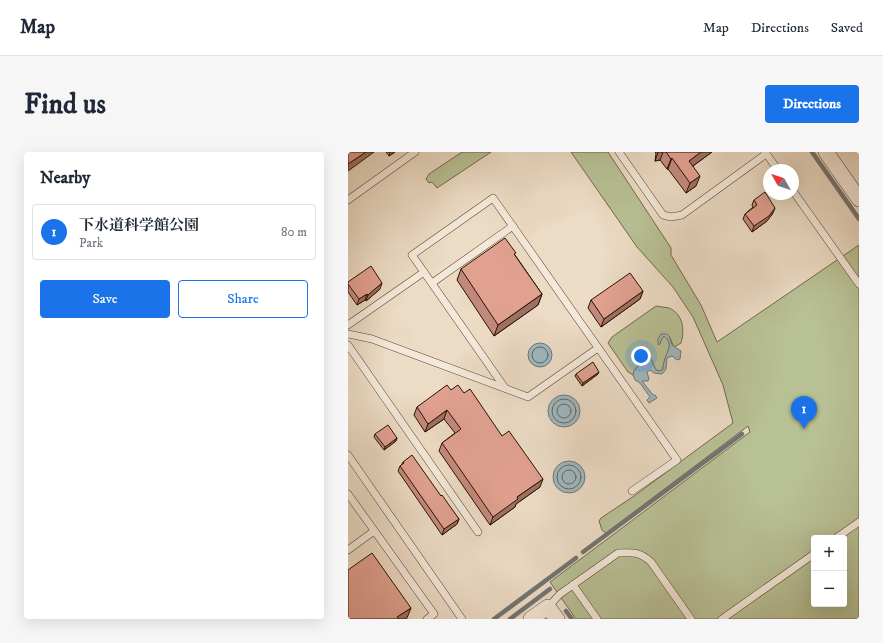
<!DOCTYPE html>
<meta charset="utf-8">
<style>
:root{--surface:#fff;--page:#f6f6f7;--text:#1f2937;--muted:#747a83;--line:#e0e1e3;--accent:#1a73e8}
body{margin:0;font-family:"IM FELL DW Pica","Noto Serif JP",serif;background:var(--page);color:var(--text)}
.controls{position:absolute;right:12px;bottom:12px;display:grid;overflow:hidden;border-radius:4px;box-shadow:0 4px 16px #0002}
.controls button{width:36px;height:36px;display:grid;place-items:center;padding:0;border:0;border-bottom:1px solid var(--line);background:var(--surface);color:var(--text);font:20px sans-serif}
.compass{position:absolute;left:415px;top:12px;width:36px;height:36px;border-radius:50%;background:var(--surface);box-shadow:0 4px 16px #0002;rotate:310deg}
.you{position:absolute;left:293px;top:204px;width:14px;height:14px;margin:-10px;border:3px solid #fff;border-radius:50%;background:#1a73e8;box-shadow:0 0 0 6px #1a73e833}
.badge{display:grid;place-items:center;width:26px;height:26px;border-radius:50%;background:var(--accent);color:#fff;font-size:13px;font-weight:700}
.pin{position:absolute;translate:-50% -33px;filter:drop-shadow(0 1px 2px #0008)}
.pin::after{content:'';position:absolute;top:21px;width:14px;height:12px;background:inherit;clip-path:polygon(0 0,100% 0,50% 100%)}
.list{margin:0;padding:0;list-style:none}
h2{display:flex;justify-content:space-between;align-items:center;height:52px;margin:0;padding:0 16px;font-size:17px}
h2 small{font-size:13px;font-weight:400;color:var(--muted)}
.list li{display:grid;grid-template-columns:26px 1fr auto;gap:12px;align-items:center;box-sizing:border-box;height:56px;margin:0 8px 8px;padding:0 8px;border:1px solid var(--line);border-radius:4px}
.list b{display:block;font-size:15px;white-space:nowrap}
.list p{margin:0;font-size:13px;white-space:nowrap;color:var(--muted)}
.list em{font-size:13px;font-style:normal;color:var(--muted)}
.actions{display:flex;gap:8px;padding:12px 16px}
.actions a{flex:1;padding:9px 0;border:1px solid var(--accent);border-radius:4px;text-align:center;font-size:14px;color:var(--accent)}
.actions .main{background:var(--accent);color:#fff}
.map{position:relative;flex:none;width:511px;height:467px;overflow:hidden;border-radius:4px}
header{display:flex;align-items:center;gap:24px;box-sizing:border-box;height:56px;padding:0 20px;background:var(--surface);border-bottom:1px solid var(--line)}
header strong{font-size:19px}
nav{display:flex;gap:22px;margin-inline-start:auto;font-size:14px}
.intro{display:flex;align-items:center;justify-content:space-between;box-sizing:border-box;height:96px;padding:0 24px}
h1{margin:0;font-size:28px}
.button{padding:10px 18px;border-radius:4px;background:var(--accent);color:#fff;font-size:14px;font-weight:700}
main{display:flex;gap:24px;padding:0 24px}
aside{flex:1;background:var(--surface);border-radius:4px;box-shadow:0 4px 16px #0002}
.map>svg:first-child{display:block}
</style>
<header>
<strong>Map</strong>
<nav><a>Map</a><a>Directions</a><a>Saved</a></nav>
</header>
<div class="intro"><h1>Find us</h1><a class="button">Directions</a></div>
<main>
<aside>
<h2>Nearby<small></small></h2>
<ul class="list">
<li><span class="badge">1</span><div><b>下水道科学館公園</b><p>Park</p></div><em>80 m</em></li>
</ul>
<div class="actions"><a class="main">Save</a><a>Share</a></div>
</aside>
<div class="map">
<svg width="511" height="467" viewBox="0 0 511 467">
<rect width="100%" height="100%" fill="#ecdbc5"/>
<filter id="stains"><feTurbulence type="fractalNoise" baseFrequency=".005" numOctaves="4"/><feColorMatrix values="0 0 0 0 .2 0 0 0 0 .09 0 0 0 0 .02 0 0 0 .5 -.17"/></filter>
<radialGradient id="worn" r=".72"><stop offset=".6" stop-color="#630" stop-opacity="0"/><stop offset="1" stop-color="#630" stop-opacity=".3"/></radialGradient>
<g fill="#b8c095" stroke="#72684a" fill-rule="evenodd">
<polygon points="114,0 143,0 89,36 84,30 81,31 78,27 81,22"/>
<path d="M223,0H260L323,96V103L353,153L369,190L511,93V467H228L202,430L402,280L400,274L258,381L254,378L251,369L253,366L286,344L385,271L375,233L345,165L325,135L289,95ZM466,386H496V452H466Z"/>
<path d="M308,154C312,155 317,155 321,156C335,162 337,178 333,191L326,195L321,184L313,182L312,192L313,188L316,184C326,192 319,199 317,207C316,210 315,214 315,217L312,219L308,218L302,205H297L286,219L285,223L280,220L260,191L264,185Z"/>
</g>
<g fill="#9fb8c0" stroke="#717573">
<path d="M313,182H319L321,184L324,193L333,199L332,207L329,208L324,204L319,206L318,217L314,222L306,221L302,218L299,220L301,227L300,229H294L305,243H307L309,246L301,251L299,248L302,245L292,231L287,228L285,223L286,219L297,205H302L308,218L312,219L315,217C315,214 316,210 317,207C319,199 326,192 316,184L313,188L312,192L310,193V187Z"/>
<circle cx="192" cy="203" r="12"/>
<circle cx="216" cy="259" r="16"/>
<circle cx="221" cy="325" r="16"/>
</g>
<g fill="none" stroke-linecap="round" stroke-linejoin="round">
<g stroke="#656460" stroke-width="1">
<circle cx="192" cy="203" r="8"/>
<circle cx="216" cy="259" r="12"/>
<circle cx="216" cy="259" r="7"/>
<circle cx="221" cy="325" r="12"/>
<circle cx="221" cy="325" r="7"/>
</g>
<g stroke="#717573" stroke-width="4.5">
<polyline points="464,0 511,67"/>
<polyline points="235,400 394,282"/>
<polyline points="218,459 224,467"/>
<polyline points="146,467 228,406"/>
<polyline points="162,467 202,437"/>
</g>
<defs>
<g id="lane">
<polyline points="271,0 315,63 323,65 334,63 418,2"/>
<polyline points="417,0 430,18"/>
<polyline points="445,39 511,132"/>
<polyline points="0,48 67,0"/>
<polyline points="84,131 165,74"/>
<polyline points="0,173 76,120"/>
<polyline points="0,182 24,187 180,245 250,196"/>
<polyline points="0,193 130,380"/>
<polyline points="157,236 64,103 145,46 329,308 284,339"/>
<polyline points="0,303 114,467"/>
<polyline points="0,342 86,462 79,467"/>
<polyline points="488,386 511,370"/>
<polyline points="0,398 26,379"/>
<polyline points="225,433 249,467"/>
<path d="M200,455L212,442L270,401C285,400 292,400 303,410L343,467"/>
<polyline points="374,467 466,402"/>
</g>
<g id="street">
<polyline points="478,0 511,47"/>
<polyline points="183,467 200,455 209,467"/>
</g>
</defs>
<use href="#lane" stroke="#5b4331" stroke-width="8"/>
<use href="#street" stroke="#5b4331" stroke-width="16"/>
<use href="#lane" stroke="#f3e8d9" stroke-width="7"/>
<use href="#street" stroke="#f3e8d9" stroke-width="15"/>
</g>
<g fill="#c28a7d" stroke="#2b1000">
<polygon points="38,0 47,0 41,4"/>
<polygon points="307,0 364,0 345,14 348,34 338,41 320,17 319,17 312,8 307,9 308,1"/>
<polygon points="406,48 425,61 419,69 404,80 395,67 397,62 405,55 404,53"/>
<polygon points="167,103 194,142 190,153 146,184 109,128 113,117"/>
<polygon points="0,130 32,137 18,149 17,148 9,153 0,140"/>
<polygon points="295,139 292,147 253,175 240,156 243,148"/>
<polygon points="228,222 250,222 234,234 227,224"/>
<polygon points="103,238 116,241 154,284 192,335 168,352 167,355 142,373 91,299 94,291 107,281 96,267 77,280 66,263 69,255"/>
<polygon points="27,282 49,286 48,289 36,298 26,285"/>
<polygon points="55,310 93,344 111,367 109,372 94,383 50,319 52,314 54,312"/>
</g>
<g fill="#9e7166" stroke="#2b1000">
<polygon points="18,0 26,0 0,19 0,12"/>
<polygon points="42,0 47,0 41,4"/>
<polygon points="310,0 315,0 312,8 307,9"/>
<polygon points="353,0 364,0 338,19 341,9"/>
<polygon points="324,6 320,17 319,17 323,7"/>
<polygon points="352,24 348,34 338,41 342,31"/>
<polygon points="427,56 425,61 419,69 404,80 406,74"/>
<polygon points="34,131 32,137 18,149 20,143"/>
<polygon points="295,139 292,147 253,175 256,167"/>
<polygon points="19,142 17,148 9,153 11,147"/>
<polygon points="194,142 190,153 146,184 150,173"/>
<polygon points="251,220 250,222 234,234 235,231"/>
<polygon points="99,258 96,267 77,280 80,272"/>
<polygon points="49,286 48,289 36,298 37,295"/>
<polygon points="195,327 192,335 168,352 167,355 142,373 145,365 169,345"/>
<polygon points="111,367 109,372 94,383 96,377"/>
<polygon points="63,456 59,466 58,467 49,467 49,465"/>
</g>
<g fill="#e1a191" stroke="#2b1000">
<polygon points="0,0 18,0 0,12"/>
<polygon points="318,0 353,0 341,9 352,24 342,31 324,6 323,7"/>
<polygon points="417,40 427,56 421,64 406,74 397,62 409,53 406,48"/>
<polygon points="157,86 168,101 166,102 194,142 150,173 113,117"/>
<polygon points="23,114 34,131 20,143 19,142 11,147 0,132 0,130"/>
<polygon points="282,121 295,139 256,167 243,148"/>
<polygon points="245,210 251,220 235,231 228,222"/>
<polygon points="99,233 103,238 110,233 116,241 122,237 154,284 161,279 195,327 169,345 170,347 145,365 94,291 113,277 99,258 80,272 69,255"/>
<polygon points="40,273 49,286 37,295 27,282"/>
<polygon points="64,303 93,344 94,343 111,367 96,377 52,314 56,311 55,310"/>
<polygon points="24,401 63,456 49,465 51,467 0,467 0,418"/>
</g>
<rect width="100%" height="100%" filter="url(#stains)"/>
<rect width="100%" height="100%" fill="url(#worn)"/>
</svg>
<div class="controls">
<button>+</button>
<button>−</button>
</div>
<svg class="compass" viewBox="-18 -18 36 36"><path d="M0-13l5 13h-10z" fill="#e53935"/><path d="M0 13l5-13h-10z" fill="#747a83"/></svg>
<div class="you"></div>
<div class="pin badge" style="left:456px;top:277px">1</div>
</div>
</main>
